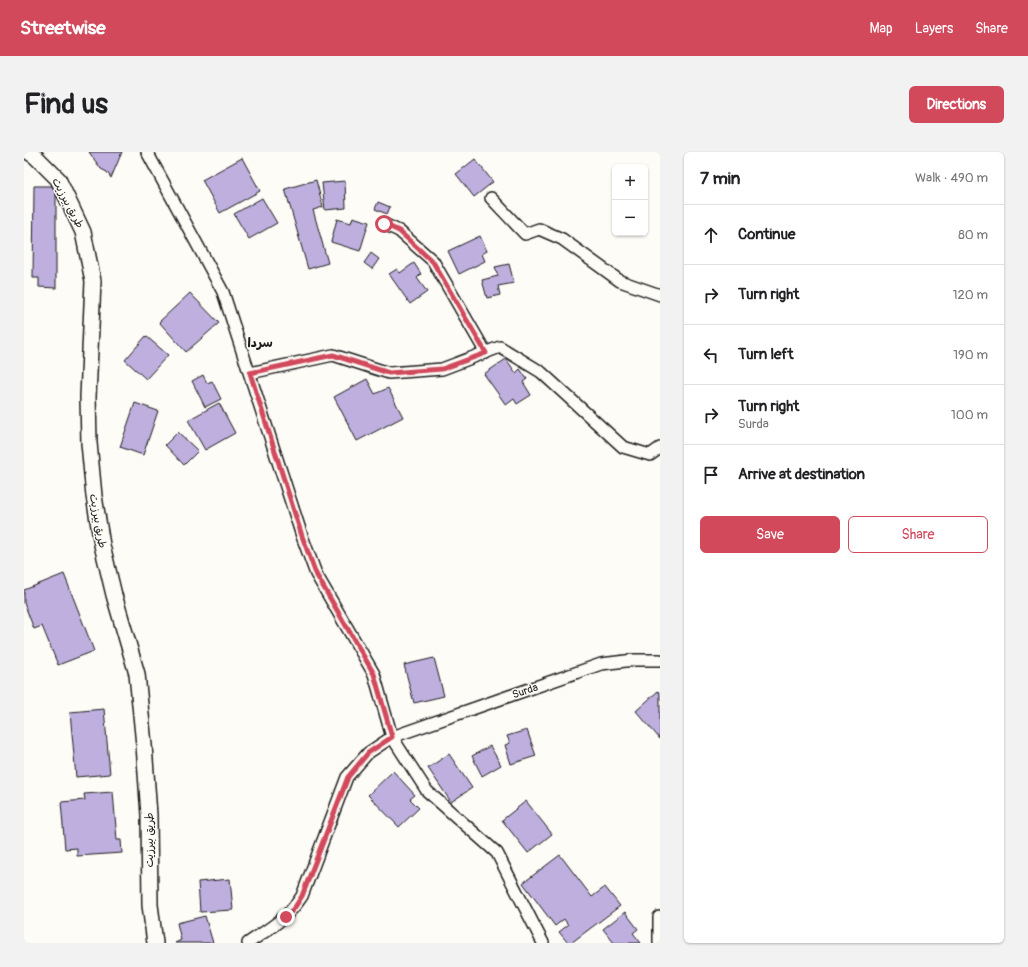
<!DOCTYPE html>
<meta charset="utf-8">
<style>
:root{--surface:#fff;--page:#f2f2f2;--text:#202124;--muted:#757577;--line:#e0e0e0;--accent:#d1495b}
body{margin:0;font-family:Pangolin,"Playpen Sans Arabic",sans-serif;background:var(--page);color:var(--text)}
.controls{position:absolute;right:12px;top:12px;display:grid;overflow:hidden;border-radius:6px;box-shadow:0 1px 3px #0004}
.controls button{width:36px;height:36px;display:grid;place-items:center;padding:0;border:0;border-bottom:1px solid var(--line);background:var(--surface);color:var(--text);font:20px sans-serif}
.stop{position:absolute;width:12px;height:12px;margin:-9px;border:3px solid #d1495b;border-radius:50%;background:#fff}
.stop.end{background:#d1495b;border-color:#fff;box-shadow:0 1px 4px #0008}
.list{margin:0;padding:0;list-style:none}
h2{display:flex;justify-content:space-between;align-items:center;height:52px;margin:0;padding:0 16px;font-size:17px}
h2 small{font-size:13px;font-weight:400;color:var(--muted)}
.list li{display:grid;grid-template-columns:26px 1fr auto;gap:12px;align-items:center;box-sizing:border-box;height:60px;padding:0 16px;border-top:1px solid var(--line)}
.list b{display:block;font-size:15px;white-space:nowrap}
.list p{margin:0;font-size:13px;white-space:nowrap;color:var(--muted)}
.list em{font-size:13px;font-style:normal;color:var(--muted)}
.actions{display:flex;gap:8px;padding:12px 16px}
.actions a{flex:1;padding:9px 0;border:1px solid var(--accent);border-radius:6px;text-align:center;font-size:14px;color:var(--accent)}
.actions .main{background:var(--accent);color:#fff}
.icon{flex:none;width:22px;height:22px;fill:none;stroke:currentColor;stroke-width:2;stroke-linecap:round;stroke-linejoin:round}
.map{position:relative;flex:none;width:636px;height:791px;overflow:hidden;border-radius:6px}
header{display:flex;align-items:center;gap:24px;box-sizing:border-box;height:56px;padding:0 20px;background:var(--accent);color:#fff}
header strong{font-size:19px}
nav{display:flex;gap:22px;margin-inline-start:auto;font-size:14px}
.intro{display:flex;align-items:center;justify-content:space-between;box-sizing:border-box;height:96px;padding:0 24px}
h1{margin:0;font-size:28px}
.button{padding:10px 18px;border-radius:6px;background:var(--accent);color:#fff;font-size:14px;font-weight:700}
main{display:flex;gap:24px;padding:0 24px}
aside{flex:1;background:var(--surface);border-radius:6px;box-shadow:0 1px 3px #0004}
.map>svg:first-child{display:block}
</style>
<header>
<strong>Streetwise</strong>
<nav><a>Map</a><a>Layers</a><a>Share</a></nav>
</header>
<div class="intro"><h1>Find us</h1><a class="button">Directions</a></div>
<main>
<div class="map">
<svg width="636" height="791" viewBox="0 0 636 791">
<rect width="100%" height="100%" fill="#fdfcf7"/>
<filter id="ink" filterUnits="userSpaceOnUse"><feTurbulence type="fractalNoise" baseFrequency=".025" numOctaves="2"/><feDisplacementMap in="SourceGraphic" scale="8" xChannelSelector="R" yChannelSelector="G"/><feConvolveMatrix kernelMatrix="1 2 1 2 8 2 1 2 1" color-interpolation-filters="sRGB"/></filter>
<g filter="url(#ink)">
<g fill="#bfafdf" stroke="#1c1c1c">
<polygon points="65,0 98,0 87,26 83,20 77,17"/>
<polygon points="218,6 236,39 196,61 178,28"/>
<polygon points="451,7 469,30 450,45 432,22"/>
<polygon points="292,28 299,55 289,58 304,111 284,117 261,37"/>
<polygon points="321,29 322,56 301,58 298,31"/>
<polygon points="10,34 32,34 32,136 15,135 15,126 9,126"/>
<polygon points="238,46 253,71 225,87 210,62"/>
<polygon points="354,50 366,55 363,62 351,57"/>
<polygon points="329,65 345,70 336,99 307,90 313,67 327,71"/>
<polygon points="456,84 463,99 458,102 461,109 435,122 424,99"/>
<polygon points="347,101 355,107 348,117 340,111"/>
<polygon points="390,111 397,122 393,126 403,140 386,152 365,122 373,117 376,121"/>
<polygon points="485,112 490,131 474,134 476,143 463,146 458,128 474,124 471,115"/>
<polygon points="166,141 195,171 162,200 135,170"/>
<polygon points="122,184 144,203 122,227 101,208"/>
<polygon points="482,207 492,221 496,217 503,227 499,230 507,243 493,252 490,247 482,253 460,222"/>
<polygon points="179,223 183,231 188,229 197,247 181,255 168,229"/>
<polygon points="343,227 351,242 364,236 379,265 333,289 310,245"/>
<polygon points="111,251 134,259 119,303 96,295"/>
<polygon points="195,251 211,281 181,298 164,268"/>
<polygon points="154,280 174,299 160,313 141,293"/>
<polygon points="40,422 70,499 34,513 18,474 10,477 0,451 0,438"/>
<polygon points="410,506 420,544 390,551 380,513"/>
<polygon points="634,539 636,542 636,587 612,559"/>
<polygon points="80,557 86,622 52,625 46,560"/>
<polygon points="503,578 512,604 487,612 481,593 486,591 483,584"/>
<polygon points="466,594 477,613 458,624 448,604"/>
<polygon points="425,602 448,636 427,650 404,616"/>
<polygon points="369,619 391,643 386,647 395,656 375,675 344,643"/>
<polygon points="89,640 93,688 97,688 98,701 53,704 53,696 41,697 37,650 61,648 60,642"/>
<polygon points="502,649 528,682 504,701 478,668"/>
<polygon points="536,703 568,745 581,735 596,754 547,791 544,791 535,780 544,773 540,767 531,774 499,731"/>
<polygon points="206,727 209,758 176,760 174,730"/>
<polygon points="601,760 614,777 609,781 617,791 590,791 579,777"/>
<polygon points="181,764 189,791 151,791 157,788 153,771"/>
</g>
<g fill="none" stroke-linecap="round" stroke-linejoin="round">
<defs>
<g id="minor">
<polyline points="123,0 199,140 278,384 292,422 350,522 368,585 403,639 473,701 519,791"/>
<polyline points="467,46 501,82 515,77 538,87 596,129 636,143"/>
<polyline points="360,72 375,79 409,109 462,201"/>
<polyline points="226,221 309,203 365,221 418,217 476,195 517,220 599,295 626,303 636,296"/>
<path d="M224,791C246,776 263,767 278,744L323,625L344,601L368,585L577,512L610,508H636"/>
<polyline points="635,791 635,765"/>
</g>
<polyline id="secondary" points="5,0 11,4 34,27 59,80 69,129 64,245 65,291 70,344 78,393 90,443 113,522 120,593 125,663 126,753 131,791"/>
</defs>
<use href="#minor" stroke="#1c1c1c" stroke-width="14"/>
<use href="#secondary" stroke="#1c1c1c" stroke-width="18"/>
<use href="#minor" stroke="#fdfcf7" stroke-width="11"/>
<use href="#secondary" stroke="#fdfcf7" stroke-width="15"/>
</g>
</g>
<g fill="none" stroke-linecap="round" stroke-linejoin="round" filter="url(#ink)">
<polyline stroke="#d1495b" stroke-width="5" points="262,765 271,755 278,744 324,625 344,601 368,585 350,522 292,422 278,384 226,221 309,203 365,221 418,217 462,201 409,110 375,79 360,72"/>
</g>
<g text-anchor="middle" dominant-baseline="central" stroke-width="3" stroke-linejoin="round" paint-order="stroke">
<g font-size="11" fill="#1c1c1c" stroke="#fdfcf7">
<text transform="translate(44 51) rotate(62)">طريق بيرزيت</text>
<text transform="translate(74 369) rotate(80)">طريق بيرزيت</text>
<text transform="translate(501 539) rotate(-19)">Surda</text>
<text transform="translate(125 688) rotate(-90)">طريق بيرزيت</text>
</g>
<g font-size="13" font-weight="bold" fill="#1c1c1c" stroke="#fdfcf7">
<text x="236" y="191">سردا</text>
</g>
</g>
</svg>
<div class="controls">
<button>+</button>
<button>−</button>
</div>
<div class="stop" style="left:360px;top:72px"></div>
<div class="stop end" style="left:262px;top:765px"></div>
</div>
<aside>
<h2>7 min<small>Walk · 490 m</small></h2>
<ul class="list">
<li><svg class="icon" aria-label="ahead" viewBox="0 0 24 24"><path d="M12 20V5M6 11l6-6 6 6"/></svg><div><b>Continue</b></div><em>80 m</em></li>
<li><svg class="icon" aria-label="right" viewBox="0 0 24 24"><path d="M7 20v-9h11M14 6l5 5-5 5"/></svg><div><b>Turn right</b></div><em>120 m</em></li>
<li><svg class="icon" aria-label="left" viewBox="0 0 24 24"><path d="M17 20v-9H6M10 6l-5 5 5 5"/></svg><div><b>Turn left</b></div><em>190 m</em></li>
<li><svg class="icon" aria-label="right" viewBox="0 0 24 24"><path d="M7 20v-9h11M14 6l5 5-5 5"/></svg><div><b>Turn right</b><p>Surda</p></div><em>100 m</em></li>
<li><svg class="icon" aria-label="arrive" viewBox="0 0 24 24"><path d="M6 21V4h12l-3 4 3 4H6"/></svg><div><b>Arrive at destination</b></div></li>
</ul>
<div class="actions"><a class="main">Save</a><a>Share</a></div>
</aside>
</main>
